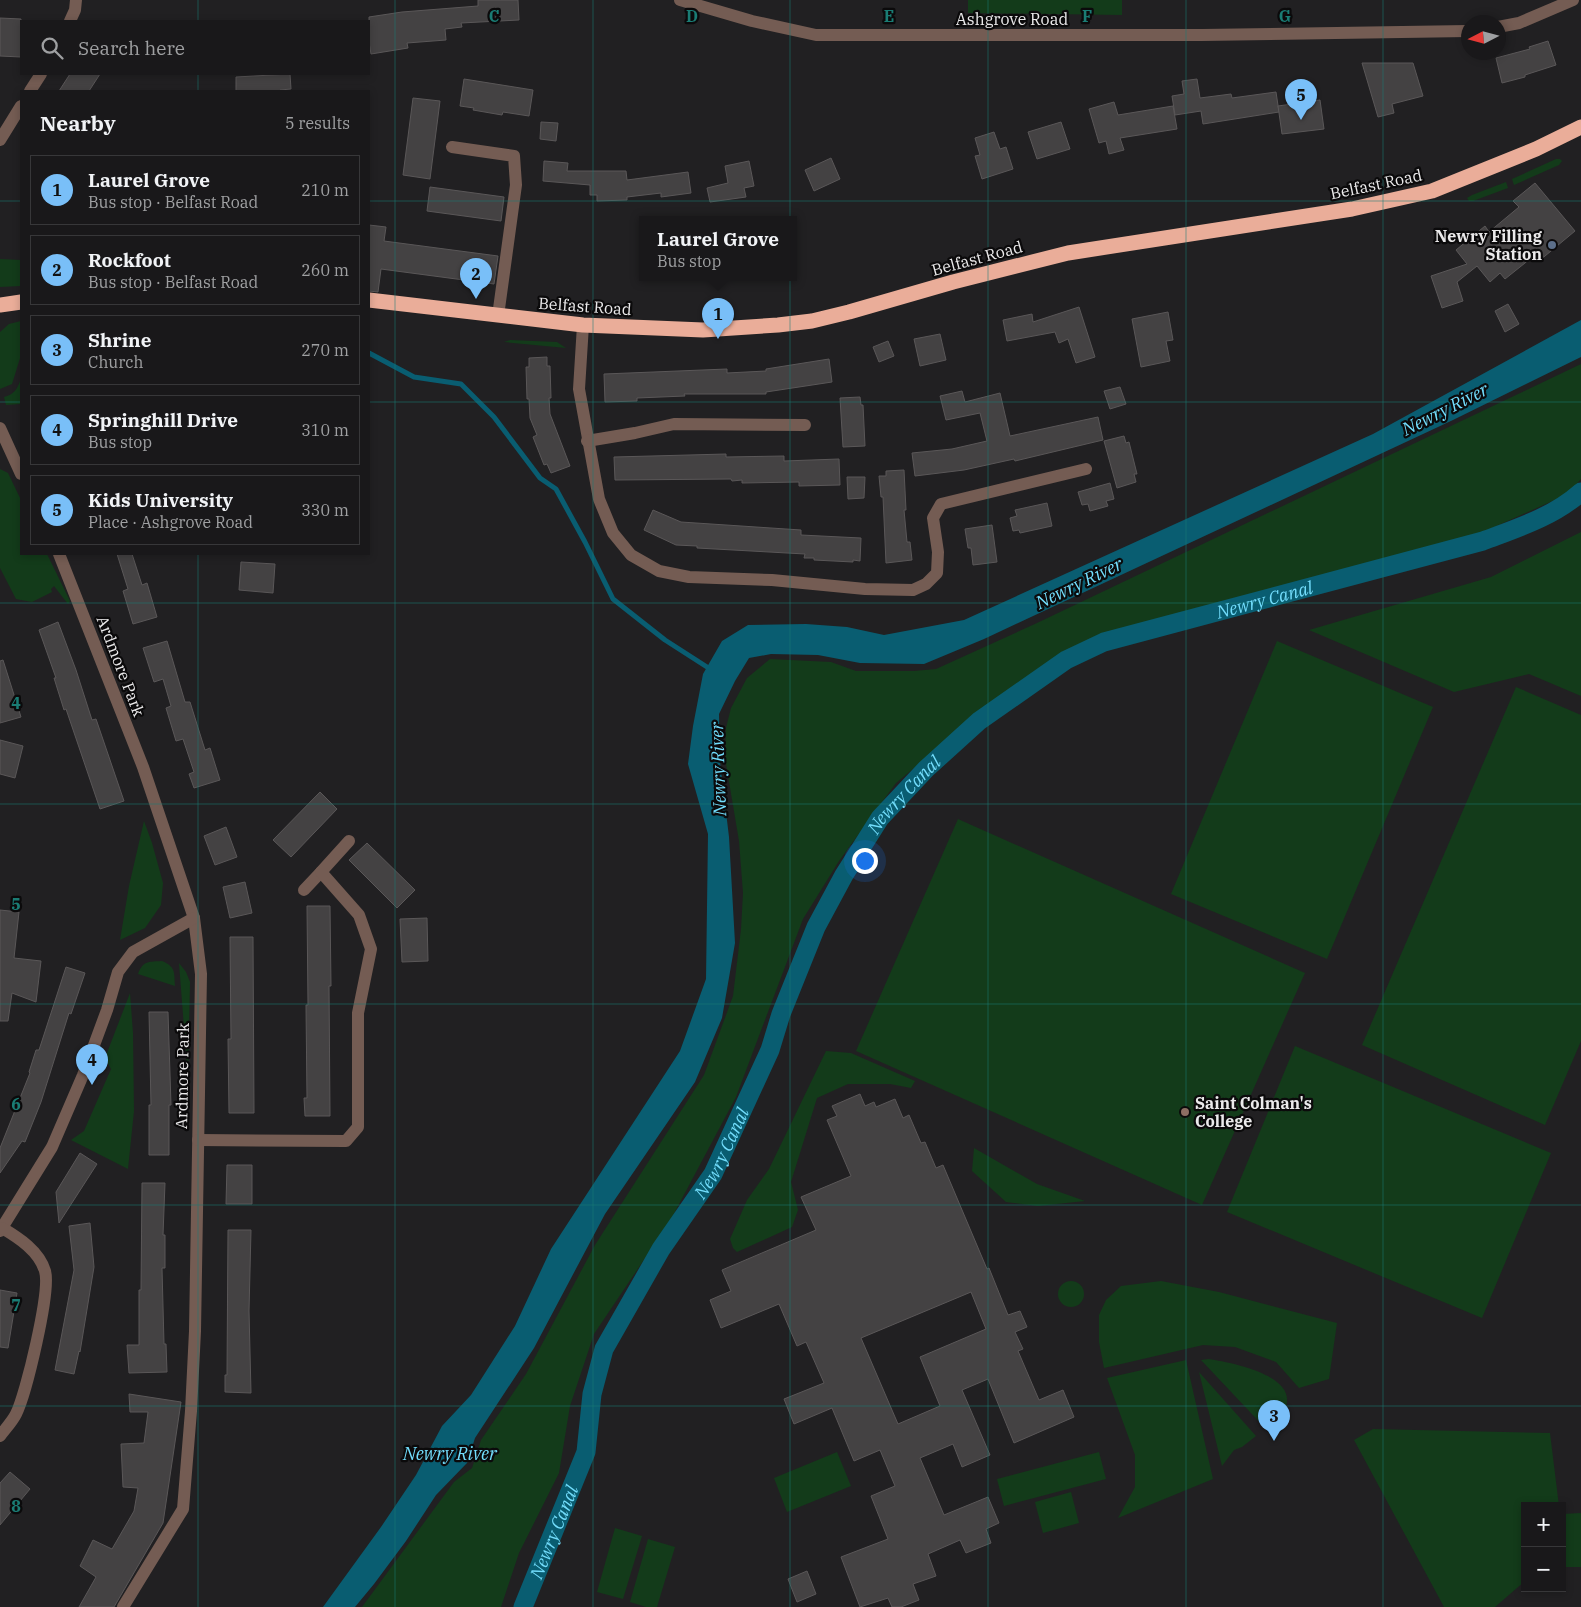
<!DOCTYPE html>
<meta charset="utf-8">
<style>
:root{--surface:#19181a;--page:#222123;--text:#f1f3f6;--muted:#9fa0a2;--line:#373739;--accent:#79bff8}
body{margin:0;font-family:"IBM Plex Serif",serif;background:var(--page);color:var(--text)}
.controls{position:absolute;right:15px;bottom:15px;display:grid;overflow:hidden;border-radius:0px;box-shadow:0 2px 8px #0003}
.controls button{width:45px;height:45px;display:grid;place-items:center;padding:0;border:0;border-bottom:1px solid var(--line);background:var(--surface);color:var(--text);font:25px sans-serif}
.compass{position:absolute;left:1461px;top:15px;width:45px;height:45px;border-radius:50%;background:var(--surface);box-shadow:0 2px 8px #0003;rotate:264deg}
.you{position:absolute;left:864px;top:860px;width:18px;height:18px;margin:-12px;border:4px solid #fff;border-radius:50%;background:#1a73e8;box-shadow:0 0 0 8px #1a73e833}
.badge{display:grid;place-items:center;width:32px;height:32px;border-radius:50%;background:var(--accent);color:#111;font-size:16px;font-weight:700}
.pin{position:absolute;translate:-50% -41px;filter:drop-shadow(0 1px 2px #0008)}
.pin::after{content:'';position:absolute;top:26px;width:18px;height:15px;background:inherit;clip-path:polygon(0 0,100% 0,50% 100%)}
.popup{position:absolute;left:639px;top:216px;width:158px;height:65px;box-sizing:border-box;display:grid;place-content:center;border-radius:0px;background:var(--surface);filter:drop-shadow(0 1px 4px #0005);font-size:16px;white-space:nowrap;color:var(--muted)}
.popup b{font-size:19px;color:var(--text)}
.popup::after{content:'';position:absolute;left:50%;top:100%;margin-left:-10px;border:10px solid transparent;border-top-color:var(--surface)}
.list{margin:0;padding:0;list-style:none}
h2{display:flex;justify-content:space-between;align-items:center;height:65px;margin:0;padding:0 20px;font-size:21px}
h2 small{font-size:16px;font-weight:400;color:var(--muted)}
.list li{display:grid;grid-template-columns:32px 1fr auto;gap:15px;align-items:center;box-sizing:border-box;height:70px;margin:0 10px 10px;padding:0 10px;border:1px solid var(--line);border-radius:0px}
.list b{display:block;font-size:19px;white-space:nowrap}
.list p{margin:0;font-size:16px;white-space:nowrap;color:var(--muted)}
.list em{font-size:16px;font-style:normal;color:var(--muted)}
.icon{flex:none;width:28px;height:28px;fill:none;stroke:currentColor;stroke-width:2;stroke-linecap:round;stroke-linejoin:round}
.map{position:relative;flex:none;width:1581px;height:1607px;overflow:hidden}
.search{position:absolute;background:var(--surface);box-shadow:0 2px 8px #0003;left:20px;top:20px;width:350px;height:55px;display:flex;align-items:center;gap:12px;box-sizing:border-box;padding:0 18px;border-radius:0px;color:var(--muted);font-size:19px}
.panel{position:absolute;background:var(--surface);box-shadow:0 2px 8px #0003;left:20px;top:90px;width:350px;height:465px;border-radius:0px}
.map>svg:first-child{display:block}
</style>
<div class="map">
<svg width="1581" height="1607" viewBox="0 0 1581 1607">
<rect width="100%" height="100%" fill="#212022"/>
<g fill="#133b1a">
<polygon points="968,0 1122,0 1122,15 968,13"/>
<polygon points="1556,159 1560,159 1562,161 1559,165 1514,185 1512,179"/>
<polygon points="1506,182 1508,188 1473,201 1469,201 1467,198 1472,195"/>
<polygon points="0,259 21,260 21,286 0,287"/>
<polygon points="21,321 21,355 12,384 0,389 0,332 9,324"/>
<polygon points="510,340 557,342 566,348 504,342"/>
<polygon points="1581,364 1581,479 1568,494 1463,541 1098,640 997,699 896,783 839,861 803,919 736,1097 670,1221 594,1334 570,1406 559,1473 519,1553 501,1607 362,1607 454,1482 472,1468 481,1440 526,1374 595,1245 704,1075 733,996 741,929 743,893 739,841 725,758 726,728 731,708 747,678 770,659 831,662 856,671 914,671 936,669 1037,623"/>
<path d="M21,378V404L6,405L4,397C15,394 18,388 21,378Z"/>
<polygon points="0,469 8,473 21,500 21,554 47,554 70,601 68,604 54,586 51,589 52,592 32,602 16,599 0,568"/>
<polygon points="1581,532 1581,696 1529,674 1454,692 1309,630 1491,577"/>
<polygon points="1277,641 1433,707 1327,959 1171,894"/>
<polygon points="1516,687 1581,715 1581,1041 1545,1125 1362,1045"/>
<polygon points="958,819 1305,973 1202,1205 856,1051"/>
<polygon points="144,821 152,843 163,883 161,905 145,928 120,940 129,886"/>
<path d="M162,961C176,967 174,972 175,986L138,974C143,960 149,962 162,961Z"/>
<polygon points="179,963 186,972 190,982 188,1079"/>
<polygon points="130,993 133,1033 134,1111 128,1169 71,1140 84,1131 111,1069 105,1058"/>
<polygon points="1295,1046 1551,1153 1482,1318 1227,1212"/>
<polygon points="826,1051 851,1053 915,1081 911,1088 890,1084 848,1084 817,1098 791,1182 798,1210 792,1227 737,1252 733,1248 730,1239 747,1200 769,1169"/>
<polygon points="974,1148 1037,1184 1085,1201 1038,1206 1006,1202 972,1171"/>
<polygon points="1161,1281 1219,1292 1337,1323 1329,1379 1299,1388 1276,1362 1235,1347 1203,1345 1104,1368 1099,1342 1099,1315 1106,1300 1121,1286"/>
<circle cx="1071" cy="1294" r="13"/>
<path d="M1209,1359C1233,1363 1309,1377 1281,1416C1277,1421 1271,1425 1266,1429L1201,1360Z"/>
<polygon points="1186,1360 1213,1479 1118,1518 1135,1487 1135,1455 1107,1378"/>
<polygon points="1199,1372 1256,1436 1242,1447 1234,1450 1222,1466"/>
<polygon points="1373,1429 1550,1433 1559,1506 1525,1506 1525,1581 1495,1607 1444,1607 1354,1440"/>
<polygon points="837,1452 851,1486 787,1512 774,1478"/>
<polygon points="1099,1452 1106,1479 1004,1506 997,1479"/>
<polygon points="1071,1492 1079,1523 1043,1533 1035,1502"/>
<polygon points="1581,1513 1581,1567 1562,1567 1562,1514"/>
<polygon points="615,1528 642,1536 623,1599 597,1592"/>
<polygon points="648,1539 675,1547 657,1607 646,1607 630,1602"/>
</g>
<polygon fill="#095d71" points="1581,320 1581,357 1453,420 984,639 924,664 860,663 818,655 771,654 749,658 735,681 719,714 720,762 729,837 735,943 722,1018 695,1082 605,1214 534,1348 475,1438 467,1463 436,1495 406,1541 374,1584 355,1607 323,1607 381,1527 416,1475 442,1426 471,1395 515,1326 551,1249 680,1051 706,979 708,834 688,764 693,726 703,674 722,641 748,625 806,624 847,627 884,635 964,620 1373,434"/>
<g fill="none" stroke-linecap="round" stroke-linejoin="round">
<polyline stroke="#095d71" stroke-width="5" points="369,353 414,377 461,384 494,417 540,478 556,489 585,542 613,599 665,640 707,667"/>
<path stroke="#095d71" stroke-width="19" id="s1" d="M523,1607L586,1452L592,1394L604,1349L661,1249L713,1174L770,1050L781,1014L816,927L844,875L880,818L926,769L979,721L1066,660L1104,642L1483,541C1517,528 1553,517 1581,492"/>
</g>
<g fill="#444243" stroke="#5a5758" fill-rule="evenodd">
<polygon points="478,0 518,0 519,20 461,23 462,27 445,29 446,40 407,43 408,48 371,54 369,42 369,17 402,12 478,6"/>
<polygon points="0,18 21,19 21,57 0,56"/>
<polygon points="1548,41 1556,65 1525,75 1525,77 1502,83 1496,58 1530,49 1529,47"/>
<polygon points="1362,63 1413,63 1423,96 1392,104 1394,113 1378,117"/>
<polygon points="70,74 100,74 89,91 59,91"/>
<polygon points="290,74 291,89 280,90 280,91 236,91 236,77"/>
<polygon points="464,79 533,90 529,116 503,112 502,115 473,110 474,108 460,106"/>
<polygon points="1197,79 1200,98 1231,94 1232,98 1276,92 1279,112 1203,124 1201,111 1175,115 1172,96 1184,94 1182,81"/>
<polygon points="413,98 440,101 430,179 403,175"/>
<polygon points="1320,100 1324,129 1282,134 1278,106"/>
<polygon points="1114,102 1118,115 1173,106 1177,129 1120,138 1124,150 1109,154 1106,141 1099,143 1089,109"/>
<polygon points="541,122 558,123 556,141 540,139"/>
<polygon points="1061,122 1070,149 1037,159 1028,132"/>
<polygon points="994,132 1000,149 1006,147 1013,169 982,179 975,156 980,155 975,138"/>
<polygon points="831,158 840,179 814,191 805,170"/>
<polygon points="544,161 568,163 567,171 626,171 627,180 688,172 691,193 661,197 661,193 627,197 627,200 597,201 597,195 590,195 590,185 543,181"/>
<polygon points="749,161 754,186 744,188 746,197 710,202 707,188 728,183 725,166"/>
<polygon points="1535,183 1575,231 1539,261 1535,255 1505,279 1500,273 1490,282 1477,266 1457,282 1463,301 1442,308 1431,276 1467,264 1456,250 1485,226 1489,232 1519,207 1513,201"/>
<polygon points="430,187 504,197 501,221 427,211"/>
<polygon points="369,225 386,227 384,241 498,256 494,284 381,269 378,292 369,291"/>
<polygon points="1508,304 1519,324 1505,332 1495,311"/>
<polygon points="1079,307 1095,357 1076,363 1068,339 1059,343 1055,332 1007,341 1003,320 1032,314 1033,322"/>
<polygon points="1168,312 1173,340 1166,341 1170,361 1141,367 1132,319"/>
<polygon points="940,334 946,360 920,366 914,339"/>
<polygon points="888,341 894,356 879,362 873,347"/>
<polygon points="547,357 547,366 550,366 551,398 549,398 550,414 570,466 551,473 547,464 544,465 533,437 537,435 530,418 529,399 527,399 526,367 529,367 529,358"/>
<polygon points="829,359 832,382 766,392 766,394 684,394 685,396 637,398 637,401 605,402 604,374 727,369 727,373 766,371 766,369"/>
<polygon points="1120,387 1126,404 1110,409 1104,391"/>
<polygon points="962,391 965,402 1000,393 1010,436 1098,417 1103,440 1015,461 1014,459 964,470 915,476 912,453 952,449 987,441 980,413 946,420 940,396"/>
<polygon points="860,397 861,405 863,405 865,446 843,447 840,398"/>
<polygon points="1124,436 1126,443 1129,442 1137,474 1134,474 1136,482 1117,488 1104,441"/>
<polygon points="726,454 726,457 784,456 784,461 839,459 840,485 799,486 799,482 742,483 742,480 732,481 731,479 615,480 614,457"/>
<polygon points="904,470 906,510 904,510 907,542 910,542 912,560 886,563 883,497 881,497 879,476 886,476 886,471"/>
<polygon points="847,477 865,477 864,498 848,499"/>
<polygon points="1110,483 1114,499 1106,501 1108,506 1090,511 1088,504 1082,505 1078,492"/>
<polygon points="1047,503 1052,526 1020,533 1019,530 1013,531 1010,518 1017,516 1015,510"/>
<polygon points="653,510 681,522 801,530 801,535 861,538 860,561 853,560 853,562 814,560 814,558 804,558 805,554 697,548 697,546 676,545 644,530"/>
<polygon points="992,525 997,562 973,565 971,548 968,548 965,529"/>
<polygon points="117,554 132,554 142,585 147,583 157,617 133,624 123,591 128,589"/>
<polygon points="241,562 275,564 273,593 239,590"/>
<polygon points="58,622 76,670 92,720 96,719 124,801 100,809 66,709 64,710 54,678 56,678 39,630"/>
<polygon points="167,641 185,702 190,702 205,750 210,748 220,780 194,788 189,774 194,772 183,739 176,741 166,708 171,706 163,679 154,682 143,648"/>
<polygon points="3,660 21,717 0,723 0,661"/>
<polygon points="0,740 23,746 15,778 0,774"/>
<polygon points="320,792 337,809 291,857 273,840"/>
<polygon points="226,827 237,857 215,865 204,836"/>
<polygon points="367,843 415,890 397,908 349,860"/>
<polygon points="245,882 252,913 230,918 223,887"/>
<polygon points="307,906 330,906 331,986 329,986 330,1116 305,1116 304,1098 307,1098 306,1005 308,1005"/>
<polygon points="0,910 19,912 14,958 41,961 36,1002 12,993 8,1021 0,1021"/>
<polygon points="427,918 428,961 402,962 400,919"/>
<polygon points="230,937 253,937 254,1113 229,1113 228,1039 231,1039"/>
<polygon points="66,967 85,973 71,1014 69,1013 41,1102 25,1142 22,1141 0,1173 0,1148 30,1073 29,1072 36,1050 39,1050"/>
<polygon points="149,1012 168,1012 171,1105 169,1105 169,1155 149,1155 149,1105 151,1105"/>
<path d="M860,1094L865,1106L874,1102L876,1107L895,1099L903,1118L909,1115L921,1143L925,1142L936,1168L943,1165L987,1269L989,1268L1008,1315L1020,1311L1027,1327L1015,1332L1023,1349L1018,1351L1039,1400L1063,1390L1074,1417L1014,1443L988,1379L962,1390L990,1455L962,1467L953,1444L920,1458L944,1515L988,1497L999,1523L986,1529L991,1543L966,1553L960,1540L928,1554L936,1576L913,1584L919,1600L901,1607H892L888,1598L860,1607L841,1557L888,1539L871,1496L895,1486L880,1450L854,1461L832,1408L794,1424L784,1399L824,1383L806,1342L797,1346L779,1304L721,1328L710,1300L731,1291L722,1270L816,1230L801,1197L851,1176L827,1120L837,1116L832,1106ZM971,1292L986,1329L920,1357L940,1406L898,1424L861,1338Z"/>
<polygon points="80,1153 97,1164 59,1223 56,1192"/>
<polygon points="227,1165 252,1165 252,1204 226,1204"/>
<polygon points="142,1183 165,1183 163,1235 165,1235 165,1268 162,1268 164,1344 166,1344 167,1372 129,1373 127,1345 139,1345 139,1290 141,1290"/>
<polygon points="90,1223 94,1267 80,1352 79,1351 74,1374 55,1370 74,1270 69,1226"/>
<polygon points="228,1230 251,1230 249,1311 251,1393 225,1392 225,1375 227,1375"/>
<polygon points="0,1290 17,1293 8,1348 0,1347"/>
<polygon points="129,1394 181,1402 163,1523 114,1607 79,1607 96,1577 80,1566 93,1540 112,1549 134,1511 138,1488 123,1487 121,1444 144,1443 148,1412 130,1412"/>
<polygon points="10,1472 30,1489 0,1525 0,1483"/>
<polygon points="807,1571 816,1594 797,1602 788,1579"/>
</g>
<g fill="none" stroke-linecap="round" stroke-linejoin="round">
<g stroke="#745c53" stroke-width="12">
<polyline points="680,0 752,21 816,35 1202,35 1468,31"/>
<polyline points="70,21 75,10 76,0"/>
<polyline points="1498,27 1519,23 1573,0"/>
<polyline points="30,91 41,74"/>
<polyline points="0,140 21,106"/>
<polyline points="452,147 514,156 516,185 498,316"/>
<polyline points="583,325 579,389 599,499 613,533 631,555 659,571 689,577 772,580 865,589 913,590 926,584 937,573 938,552 933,518 941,504 1086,469"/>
<polyline points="0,428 21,474"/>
<polyline points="587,441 635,433 674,424 805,425"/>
<polyline points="59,554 143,767 194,918 201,974 195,1331 191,1411 183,1509 123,1607"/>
<polyline points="304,890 321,872"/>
<polyline points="198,1140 346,1141 358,1127 358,1013 371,949 359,915 321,872 349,841"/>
<polyline points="0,1231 52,1147 83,1075 107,1010 118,972 133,952 194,918"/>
<path d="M0,1436C5,1429 12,1422 16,1414C26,1394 51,1291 45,1271C39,1251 19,1238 2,1228"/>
</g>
<g stroke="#eaad99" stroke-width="15">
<polyline points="369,300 583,325 703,330 778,325 812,321 849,312 953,282 1068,253 1352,209 1432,191 1536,149 1581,127"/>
<polyline points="0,305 21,302"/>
</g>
</g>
<path fill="none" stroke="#1a7c74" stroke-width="1" stroke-opacity="0.55" d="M198,0V21M395,0V1607M593,0V1607M790,0V1607M988,0V1607M1186,0V1607M1383,0V1607M198,74V91M0,201H21M369,201H1581M0,402H21M369,402H1581M198,554V1607M0,603H1581M0,804H1581M0,1004H1581M0,1205H1581M0,1406H1581"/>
<circle fill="#5c6f8a" stroke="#0b0a0b" stroke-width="2" cx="1552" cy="245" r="5"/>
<circle fill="#8d6e63" stroke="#0b0a0b" stroke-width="2" cx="1185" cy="1112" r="5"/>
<g text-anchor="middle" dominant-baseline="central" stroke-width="4.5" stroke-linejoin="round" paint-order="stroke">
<g font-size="16" fill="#ebeaeb" stroke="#0b0a0b">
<text x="1012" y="19">Ashgrove Road</text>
<text transform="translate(1376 184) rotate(-12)">Belfast Road</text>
<text transform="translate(977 258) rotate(-15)">Belfast Road</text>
<text transform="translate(585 306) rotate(4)">Belfast Road</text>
<text transform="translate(121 666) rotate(69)">Ardmore Park</text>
<text transform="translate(182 1076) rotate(-89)">Ardmore Park</text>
</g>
<g font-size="16" font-weight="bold" fill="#ebeaeb" stroke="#0b0a0b" text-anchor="end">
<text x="1542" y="236">Newry Filling<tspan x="1542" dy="18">Station</tspan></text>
<text x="1195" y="1103" text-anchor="start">Saint Colman's<tspan x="1195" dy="18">College</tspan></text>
</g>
<g font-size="18" font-style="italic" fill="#72ddfc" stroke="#0b0a0b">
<text transform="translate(1445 409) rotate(-27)">Newry River</text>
<text transform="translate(1079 583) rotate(-26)">Newry River</text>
<text stroke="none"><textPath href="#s1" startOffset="1326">Newry Canal</textPath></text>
<text transform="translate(718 769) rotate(-92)">Newry River</text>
<text stroke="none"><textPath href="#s1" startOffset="906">Newry Canal</textPath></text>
<text stroke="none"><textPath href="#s1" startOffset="501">Newry Canal</textPath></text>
<text x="450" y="1453">Newry River</text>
<text stroke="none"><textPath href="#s1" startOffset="81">Newry Canal</textPath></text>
</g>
</g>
<g font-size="16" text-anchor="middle" font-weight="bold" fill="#1a7c74" stroke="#0b0a0b" stroke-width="4.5" stroke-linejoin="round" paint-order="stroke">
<text x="494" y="22">C</text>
<text x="692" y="22">D</text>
<text x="889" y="22">E</text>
<text x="1087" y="22">F</text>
<text x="1285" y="22">G</text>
<text x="16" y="709">4</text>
<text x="16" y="910">5</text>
<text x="16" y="1110">6</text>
<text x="16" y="1311">7</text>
<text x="16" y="1512">8</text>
</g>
</svg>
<div class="controls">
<button>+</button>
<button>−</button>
</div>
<svg class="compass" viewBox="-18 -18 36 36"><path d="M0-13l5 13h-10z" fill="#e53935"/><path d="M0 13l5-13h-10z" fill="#9fa0a2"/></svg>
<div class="you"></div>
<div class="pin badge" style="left:718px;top:339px">1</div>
<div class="popup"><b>Laurel Grove</b>Bus stop</div>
<div class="pin badge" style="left:476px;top:299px">2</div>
<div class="pin badge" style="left:1274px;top:1441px">3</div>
<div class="pin badge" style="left:92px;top:1085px">4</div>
<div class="pin badge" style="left:1301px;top:120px">5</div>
<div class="search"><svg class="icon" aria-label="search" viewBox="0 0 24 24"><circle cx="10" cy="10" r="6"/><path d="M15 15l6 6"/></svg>Search here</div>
<section class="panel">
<h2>Nearby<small>5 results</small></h2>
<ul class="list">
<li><span class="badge">1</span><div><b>Laurel Grove</b><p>Bus stop · Belfast Road</p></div><em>210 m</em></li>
<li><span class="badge">2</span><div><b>Rockfoot</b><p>Bus stop · Belfast Road</p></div><em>260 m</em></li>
<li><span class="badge">3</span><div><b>Shrine</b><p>Church</p></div><em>270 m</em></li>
<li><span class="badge">4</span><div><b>Springhill Drive</b><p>Bus stop</p></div><em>310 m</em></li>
<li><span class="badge">5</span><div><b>Kids University</b><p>Place · Ashgrove Road</p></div><em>330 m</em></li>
</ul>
</section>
</div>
